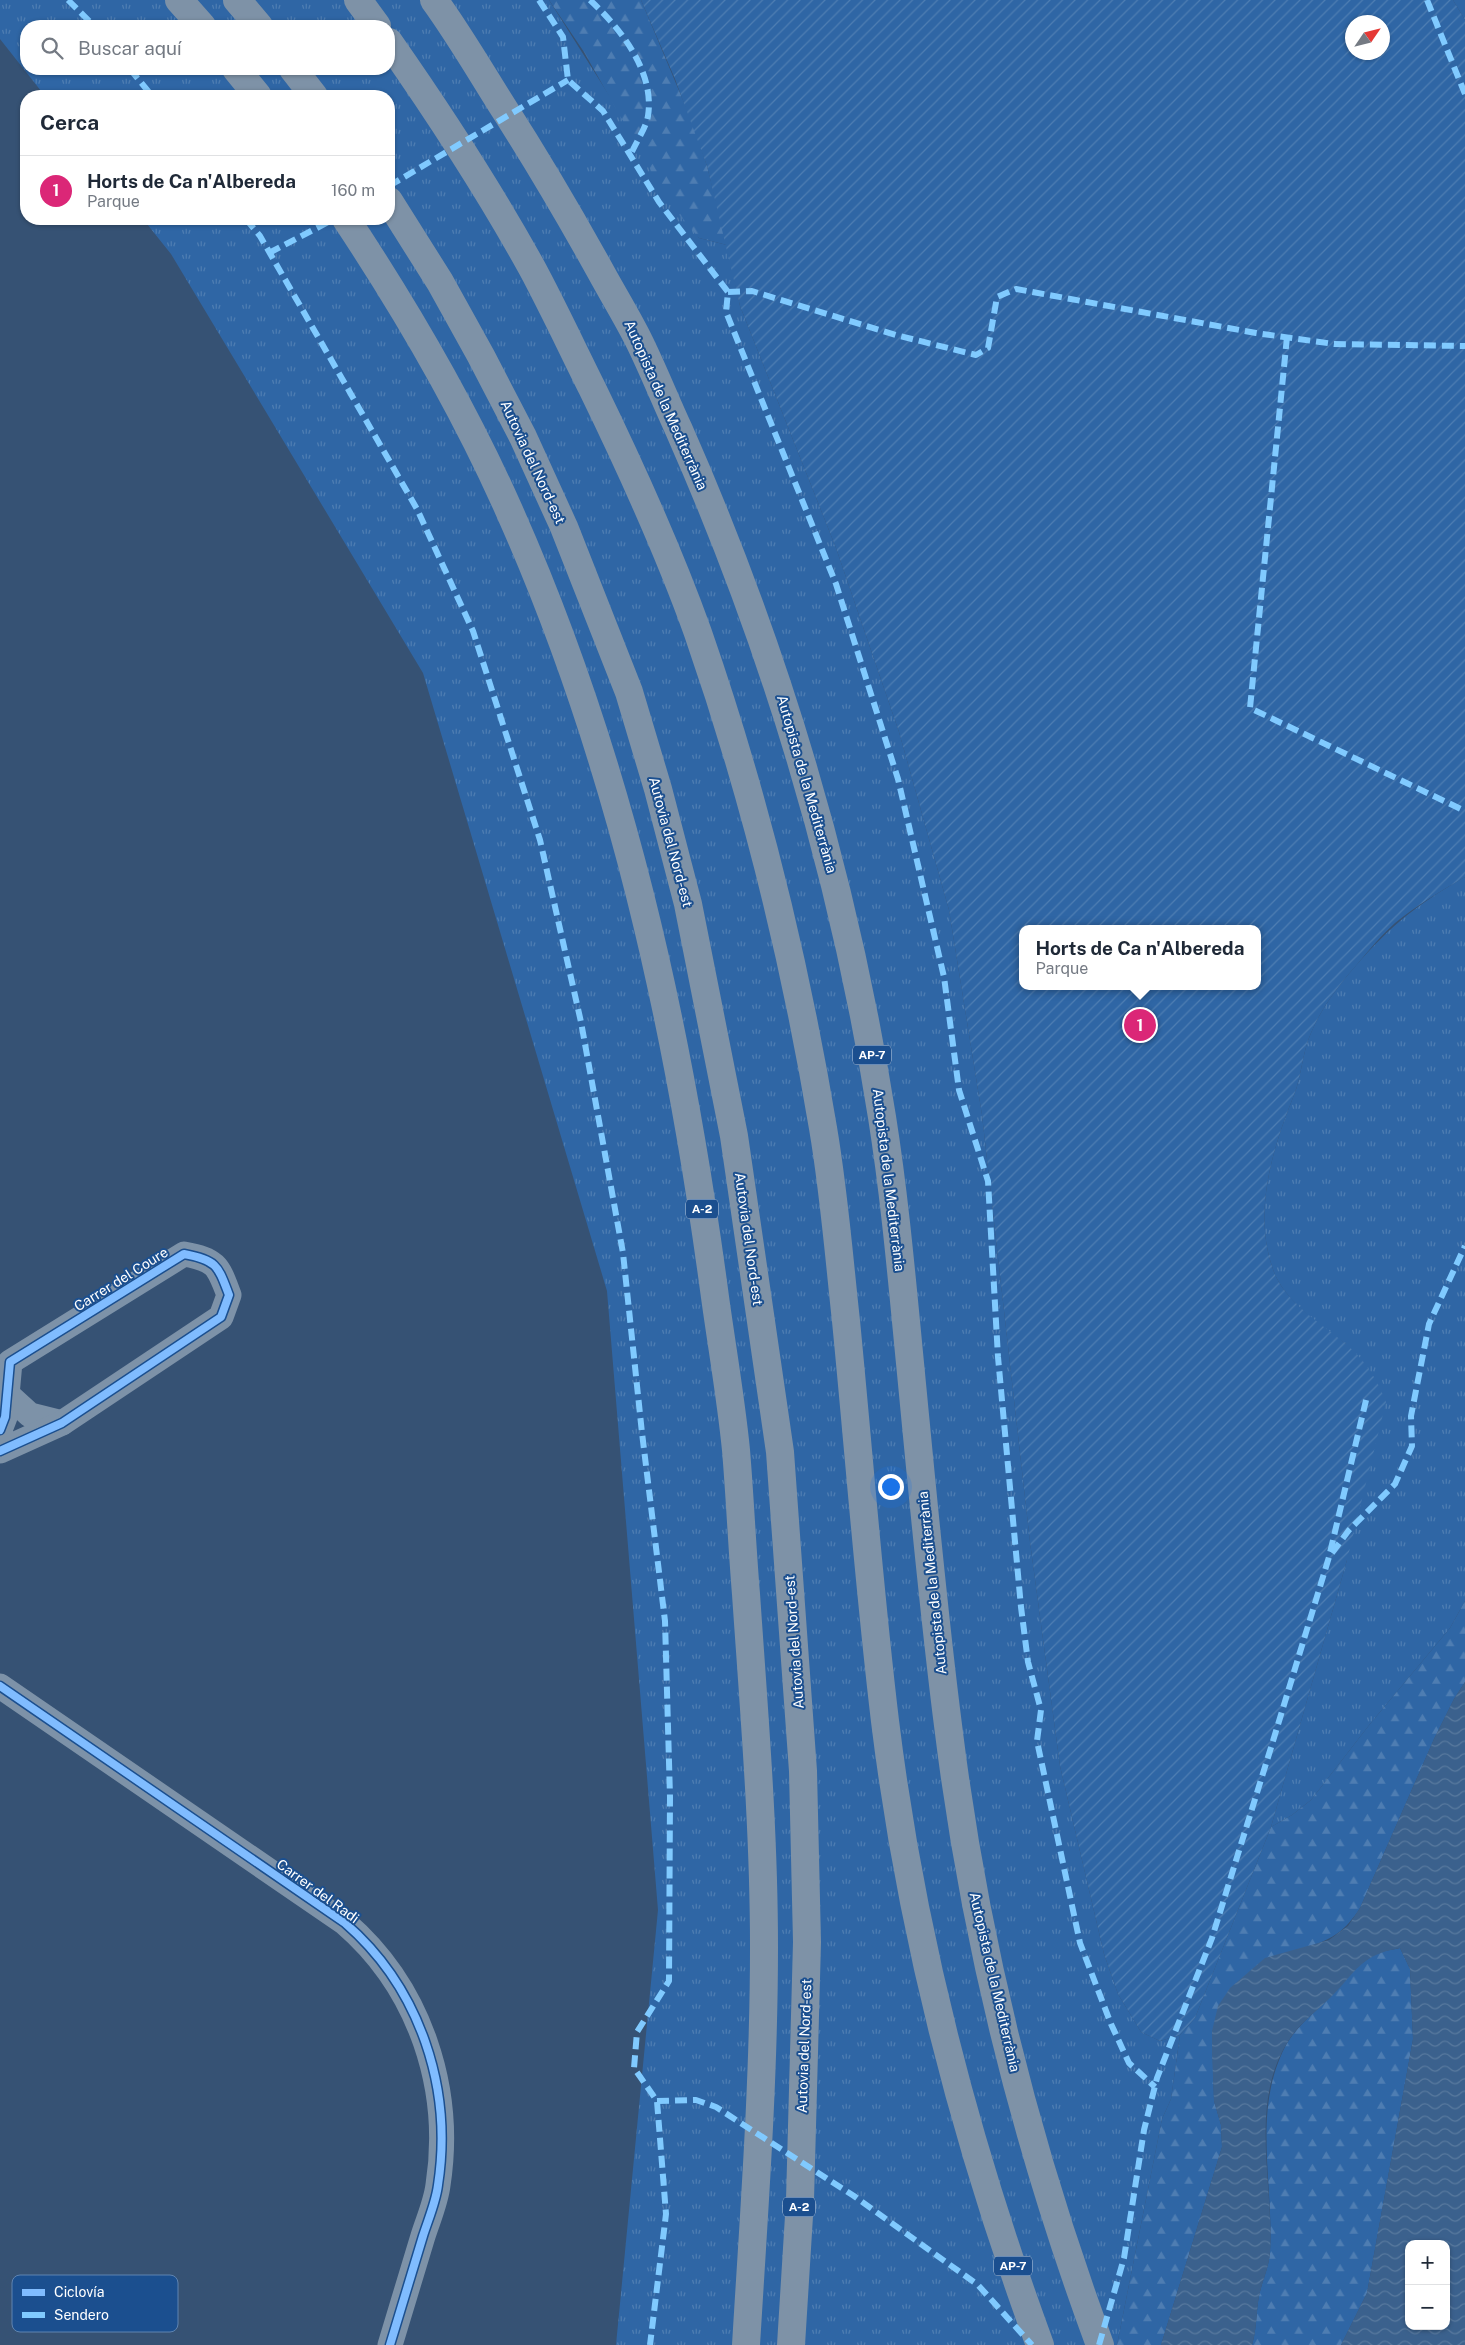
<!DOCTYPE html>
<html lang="es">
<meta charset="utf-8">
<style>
:root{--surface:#fff;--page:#f2f2f3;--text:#1f2937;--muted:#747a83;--line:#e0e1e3;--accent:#db2777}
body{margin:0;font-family:"Public Sans",sans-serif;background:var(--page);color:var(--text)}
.controls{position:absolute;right:15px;bottom:15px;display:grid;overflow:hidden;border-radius:10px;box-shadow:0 1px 4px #0004}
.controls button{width:45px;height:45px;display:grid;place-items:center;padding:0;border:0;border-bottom:1px solid var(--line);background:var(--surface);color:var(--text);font:25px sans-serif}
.compass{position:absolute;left:1345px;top:15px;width:45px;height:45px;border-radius:50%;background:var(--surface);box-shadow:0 1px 4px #0004;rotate:55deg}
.you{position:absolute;left:890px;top:1486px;width:18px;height:18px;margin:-12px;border:4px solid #fff;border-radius:50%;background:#1a73e8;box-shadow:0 0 0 8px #1a73e833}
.badge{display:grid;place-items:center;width:32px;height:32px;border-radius:50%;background:var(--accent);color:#fff;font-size:16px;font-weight:700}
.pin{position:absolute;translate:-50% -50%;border:2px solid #fff;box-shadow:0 1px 5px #0006}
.popup{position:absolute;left:1019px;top:925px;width:242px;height:65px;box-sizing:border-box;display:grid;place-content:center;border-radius:10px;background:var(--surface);filter:drop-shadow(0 1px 4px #0005);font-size:16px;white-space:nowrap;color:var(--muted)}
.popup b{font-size:19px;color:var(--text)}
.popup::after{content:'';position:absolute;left:50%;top:100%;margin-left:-10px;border:10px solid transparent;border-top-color:var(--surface)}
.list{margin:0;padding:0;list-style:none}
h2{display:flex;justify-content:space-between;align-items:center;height:65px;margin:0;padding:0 20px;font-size:21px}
h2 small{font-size:16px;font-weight:400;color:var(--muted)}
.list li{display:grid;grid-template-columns:32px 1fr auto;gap:15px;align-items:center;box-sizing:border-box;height:70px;padding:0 20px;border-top:1px solid var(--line)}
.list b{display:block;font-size:19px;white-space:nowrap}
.list p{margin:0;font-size:16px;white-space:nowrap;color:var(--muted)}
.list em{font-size:16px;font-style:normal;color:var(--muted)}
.icon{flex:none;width:28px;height:28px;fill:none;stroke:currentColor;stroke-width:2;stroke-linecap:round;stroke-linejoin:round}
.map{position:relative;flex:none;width:1465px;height:2345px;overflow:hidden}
.search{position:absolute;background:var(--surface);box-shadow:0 1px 4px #0004;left:20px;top:20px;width:375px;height:55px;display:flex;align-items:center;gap:12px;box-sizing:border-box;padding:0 18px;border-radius:20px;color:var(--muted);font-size:19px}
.panel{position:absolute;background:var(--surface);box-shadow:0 1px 4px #0004;left:20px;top:90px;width:375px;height:135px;border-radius:20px}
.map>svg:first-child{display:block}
</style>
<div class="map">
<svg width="1465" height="2345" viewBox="0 0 1465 2345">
<defs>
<pattern id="grass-tufts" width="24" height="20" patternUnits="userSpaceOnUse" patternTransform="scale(1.25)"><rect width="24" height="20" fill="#2f66a5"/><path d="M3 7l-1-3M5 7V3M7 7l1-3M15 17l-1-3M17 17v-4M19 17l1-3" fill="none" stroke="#4e7db2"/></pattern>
<pattern id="forest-firs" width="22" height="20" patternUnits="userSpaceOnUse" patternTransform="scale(1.25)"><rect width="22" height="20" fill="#2f66a5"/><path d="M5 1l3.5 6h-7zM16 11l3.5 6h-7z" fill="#4e7db2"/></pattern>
<pattern id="garden-furrows" width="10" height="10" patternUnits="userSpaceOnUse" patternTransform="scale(1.25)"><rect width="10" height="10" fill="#2f66a5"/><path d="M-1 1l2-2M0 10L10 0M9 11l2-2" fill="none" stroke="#4e7db2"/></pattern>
<pattern id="water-waves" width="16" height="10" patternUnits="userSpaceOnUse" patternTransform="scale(1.25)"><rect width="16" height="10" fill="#3b618d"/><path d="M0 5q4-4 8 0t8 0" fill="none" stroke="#58799e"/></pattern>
</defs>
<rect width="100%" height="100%" fill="#365274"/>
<g fill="url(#grass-tufts)" fill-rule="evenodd">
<path d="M0,0H549L699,238L727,245L740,306L836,548L899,732L949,910L982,1115L1030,1542L1060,1766L1104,1954L1118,1994L1141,2032L1160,2041L1180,2035L1171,2099L1162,2119L1117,2345H616L658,1910L607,1291L423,673L171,254L143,219H389V96H45L0,39ZM26,26H389V69H26Z"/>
<polygon points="1453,0 1465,0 1465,20"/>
<path d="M1465,877V1601L1450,1628L1370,1724L1311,1800L1292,1815L1271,1827L1347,1560L1346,1344C1322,1327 1285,1301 1274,1272C1252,1214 1272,1150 1294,1095C1302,1075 1302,1053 1311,1033C1320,1011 1332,995 1347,976C1386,930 1412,907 1465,877Z"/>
</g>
<g fill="url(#forest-firs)">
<polygon points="549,0 641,0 693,124 707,166 727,245 699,238 670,204 584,52"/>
<path d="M1465,1601V1682L1454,1699L1434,1739L1360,1908C1345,1931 1334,1938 1309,1947L1212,2031L1214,2101L1221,2125L1222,2147L1161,2345H1117L1162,2119L1171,2099L1180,2035L1195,2018L1271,1827L1292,1815L1311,1800L1370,1724L1450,1628Z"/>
<path d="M1400,1948L1410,1969L1413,2039L1367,2293L1341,2345H1252C1257,2329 1256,2312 1259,2296C1262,2281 1269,2268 1270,2252C1274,2183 1252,2112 1285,2047C1296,2026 1315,2013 1330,1996C1344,1981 1359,1962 1378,1953C1384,1950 1393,1950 1400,1948Z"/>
</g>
<path fill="url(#garden-furrows)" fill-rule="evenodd" d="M641,0H1453L1465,20V877C1441,891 1417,905 1395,923C1377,939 1363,958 1347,976C1332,995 1320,1011 1311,1033C1302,1053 1302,1075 1294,1095C1272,1150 1252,1214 1274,1272C1286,1303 1322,1324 1346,1344C1365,1360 1377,1379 1386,1402L1347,1560L1271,1827L1195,2018L1180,2035L1160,2041L1141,2032L1118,1994L1104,1954L1060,1766L1030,1542L982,1115L949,910L899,732L836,548L740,306L707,166L675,79ZM1352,22H1382V52H1352ZM1022,929H1258V986H1022Z"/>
<path fill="url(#water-waves)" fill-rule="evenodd" d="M1465,1682V2345H1341L1367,2293L1413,2039L1410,1969L1400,1948C1360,1955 1357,1971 1331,1997C1315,2013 1298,2024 1287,2043C1249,2105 1274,2185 1270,2252C1269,2268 1262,2281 1259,2296C1256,2312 1257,2329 1252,2345H1161L1222,2147L1221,2125L1214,2101L1212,2053V2031L1218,2006L1230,1988L1265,1958L1329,1940L1348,1926L1360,1908L1434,1739L1454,1699ZM1409,2244H1446V2326H1409Z"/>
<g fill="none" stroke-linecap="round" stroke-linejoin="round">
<g stroke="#7d92a8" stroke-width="25">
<polyline points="7,1394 30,1415 62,1423"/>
<path d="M0,1430L5,1417L10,1362L184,1254C217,1260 218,1266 229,1295L221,1317L62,1423L0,1451"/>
<path d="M0,1686L345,1923C420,1988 453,2088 438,2185C436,2202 428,2220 423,2236C412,2273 401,2309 390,2345"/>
</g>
<g stroke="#7e92a7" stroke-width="28">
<polyline points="179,0 202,26"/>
<polyline points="237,0 259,26"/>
<polyline points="358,0 377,26"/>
<path d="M434,0C458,33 479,69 501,104C537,160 570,216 602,274C614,296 627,317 638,339C653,369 665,400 679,430C777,652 844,877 882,1117C895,1199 902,1281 910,1363C922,1487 933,1610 949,1733C975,1942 1027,2148 1100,2345"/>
<path d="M389,42C440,115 489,190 532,268C553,307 572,348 592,388C631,468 668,549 698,633C754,794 795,960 823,1128C834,1192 839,1257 846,1321C859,1454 869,1588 885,1721C911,1933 966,2144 1040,2345"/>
<polyline points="236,69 258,96"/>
<polyline points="293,69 314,96"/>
<polyline points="389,201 440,282 481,356 523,437 564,527 629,692 658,789 688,904 734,1136 780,1452 803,1771 807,1942 800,2200 791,2345"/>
<path d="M346,219C407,311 463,407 508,508C620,758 679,1027 715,1297C722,1348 731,1399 736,1450C740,1498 742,1546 746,1594C754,1711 764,1829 764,1947C764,2080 754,2213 746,2345"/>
</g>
<g stroke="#80caff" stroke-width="6" stroke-dasharray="12 6" stroke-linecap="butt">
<polyline points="68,0 94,26"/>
<polyline points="539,0 563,37 568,80 603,111 659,202 728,292 726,312 836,584 898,779 944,977 959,1090 988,1181 998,1357 1021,1607 1028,1662 1041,1710 1037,1741 1080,1943 1111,2024 1129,2063 1155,2087"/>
<path d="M590,0C620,28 655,71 648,116C646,128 636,142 631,154"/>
<polyline points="1427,0 1465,94"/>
<polyline points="130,69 152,96"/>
<polyline points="389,186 568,80"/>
<polyline points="246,219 260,236 417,509 473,631 540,840 581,1022 623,1253 642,1433 665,1621 670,1797 669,1981 637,2032 634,2068 657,2101 666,2214 650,2345"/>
<polyline points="269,253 334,219"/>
<polyline points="728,292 752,291 896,335 976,355 988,348 997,297 1016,289 1256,333 1334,344 1465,346"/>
<polyline points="1287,337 1250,708 1465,811"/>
<polyline points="1332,1553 1349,1530 1395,1484 1412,1446 1411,1416 1429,1324 1465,1246"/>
<polyline points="657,2101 696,2100 716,2107 854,2196 978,2285 1032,2345"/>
<polyline points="1099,2345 1124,2258 1144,2130 1157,2078 1212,1938 1269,1754 1329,1557 1367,1396"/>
</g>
<defs>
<g id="cycleway">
<path d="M0,1430L5,1417L10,1362L184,1254C217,1260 218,1266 229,1295L221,1317L62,1423L0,1451"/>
<path d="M0,1686L345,1923C420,1988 453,2088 438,2185C436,2202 428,2220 423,2236C412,2273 401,2309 390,2345"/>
</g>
</defs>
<use href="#cycleway" stroke="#1b4f8f" stroke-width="11"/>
<use href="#cycleway" stroke="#80bcff" stroke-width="8"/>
</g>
<g text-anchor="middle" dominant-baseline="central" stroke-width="4" stroke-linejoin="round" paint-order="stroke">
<g fill="#1b4f8f" stroke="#bbcadd" stroke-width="1">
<rect x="853" y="1045.5" width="38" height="19" rx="4"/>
<rect x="686" y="1199.5" width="32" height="19" rx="4"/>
<rect x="783" y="2197.5" width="32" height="19" rx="4"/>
<rect x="994" y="2256.5" width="38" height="19" rx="4"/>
</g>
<g font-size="12" font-weight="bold" fill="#fff">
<text x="872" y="1055">AP-7</text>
<text x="702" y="1209">A-2</text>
<text x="799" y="2207">A-2</text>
<text x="1013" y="2266">AP-7</text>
</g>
<g font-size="14" fill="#fff" stroke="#1b4f8f">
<text transform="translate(666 405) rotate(66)">Autopista de la Mediterrània</text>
<text transform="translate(533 462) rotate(65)">Autovia del Nord-est</text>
<text transform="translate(807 784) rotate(74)">Autopista de la Mediterrània</text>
<text transform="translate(671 842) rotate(75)">Autovia del Nord-est</text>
<text transform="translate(889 1180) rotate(83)">Autopista de la Mediterrània</text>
<text transform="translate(749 1239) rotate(82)">Autovia del Nord-est</text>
<text transform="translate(121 1279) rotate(-32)">Carrer del Coure</text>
<text transform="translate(932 1583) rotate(-96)">Autopista de la Mediterrània</text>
<text transform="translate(794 1642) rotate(-94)">Autovia del Nord-est</text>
<text transform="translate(318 1891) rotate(36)">Carrer del Radi</text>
<text transform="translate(995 1982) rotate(77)">Autopista de la Mediterrània</text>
<text transform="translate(804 2046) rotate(-88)">Autovia del Nord-est</text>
</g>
</g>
<rect x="12" y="2275" width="166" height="57" rx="8" fill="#1b4f8f" stroke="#5f84b1" stroke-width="1"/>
<rect x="22" y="2289" width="23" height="7" fill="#80bcff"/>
<rect x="22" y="2312" width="23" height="6" fill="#80caff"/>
<g font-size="14" fill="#fff">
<text x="54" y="2297">Ciclovía</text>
<text x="54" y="2320">Sendero</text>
</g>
</svg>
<div class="controls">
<button>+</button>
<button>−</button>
</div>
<svg class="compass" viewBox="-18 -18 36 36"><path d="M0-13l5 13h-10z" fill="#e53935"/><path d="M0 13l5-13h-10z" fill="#747a83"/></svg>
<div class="you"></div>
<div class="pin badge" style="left:1140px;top:1025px">1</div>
<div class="popup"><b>Horts de Ca n'Albereda</b>Parque</div>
<div class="search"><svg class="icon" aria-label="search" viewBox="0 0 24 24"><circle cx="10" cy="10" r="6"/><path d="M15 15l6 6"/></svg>Buscar aquí</div>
<section class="panel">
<h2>Cerca<small></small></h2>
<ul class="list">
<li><span class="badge">1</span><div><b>Horts de Ca n'Albereda</b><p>Parque</p></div><em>160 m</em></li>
</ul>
</section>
</div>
